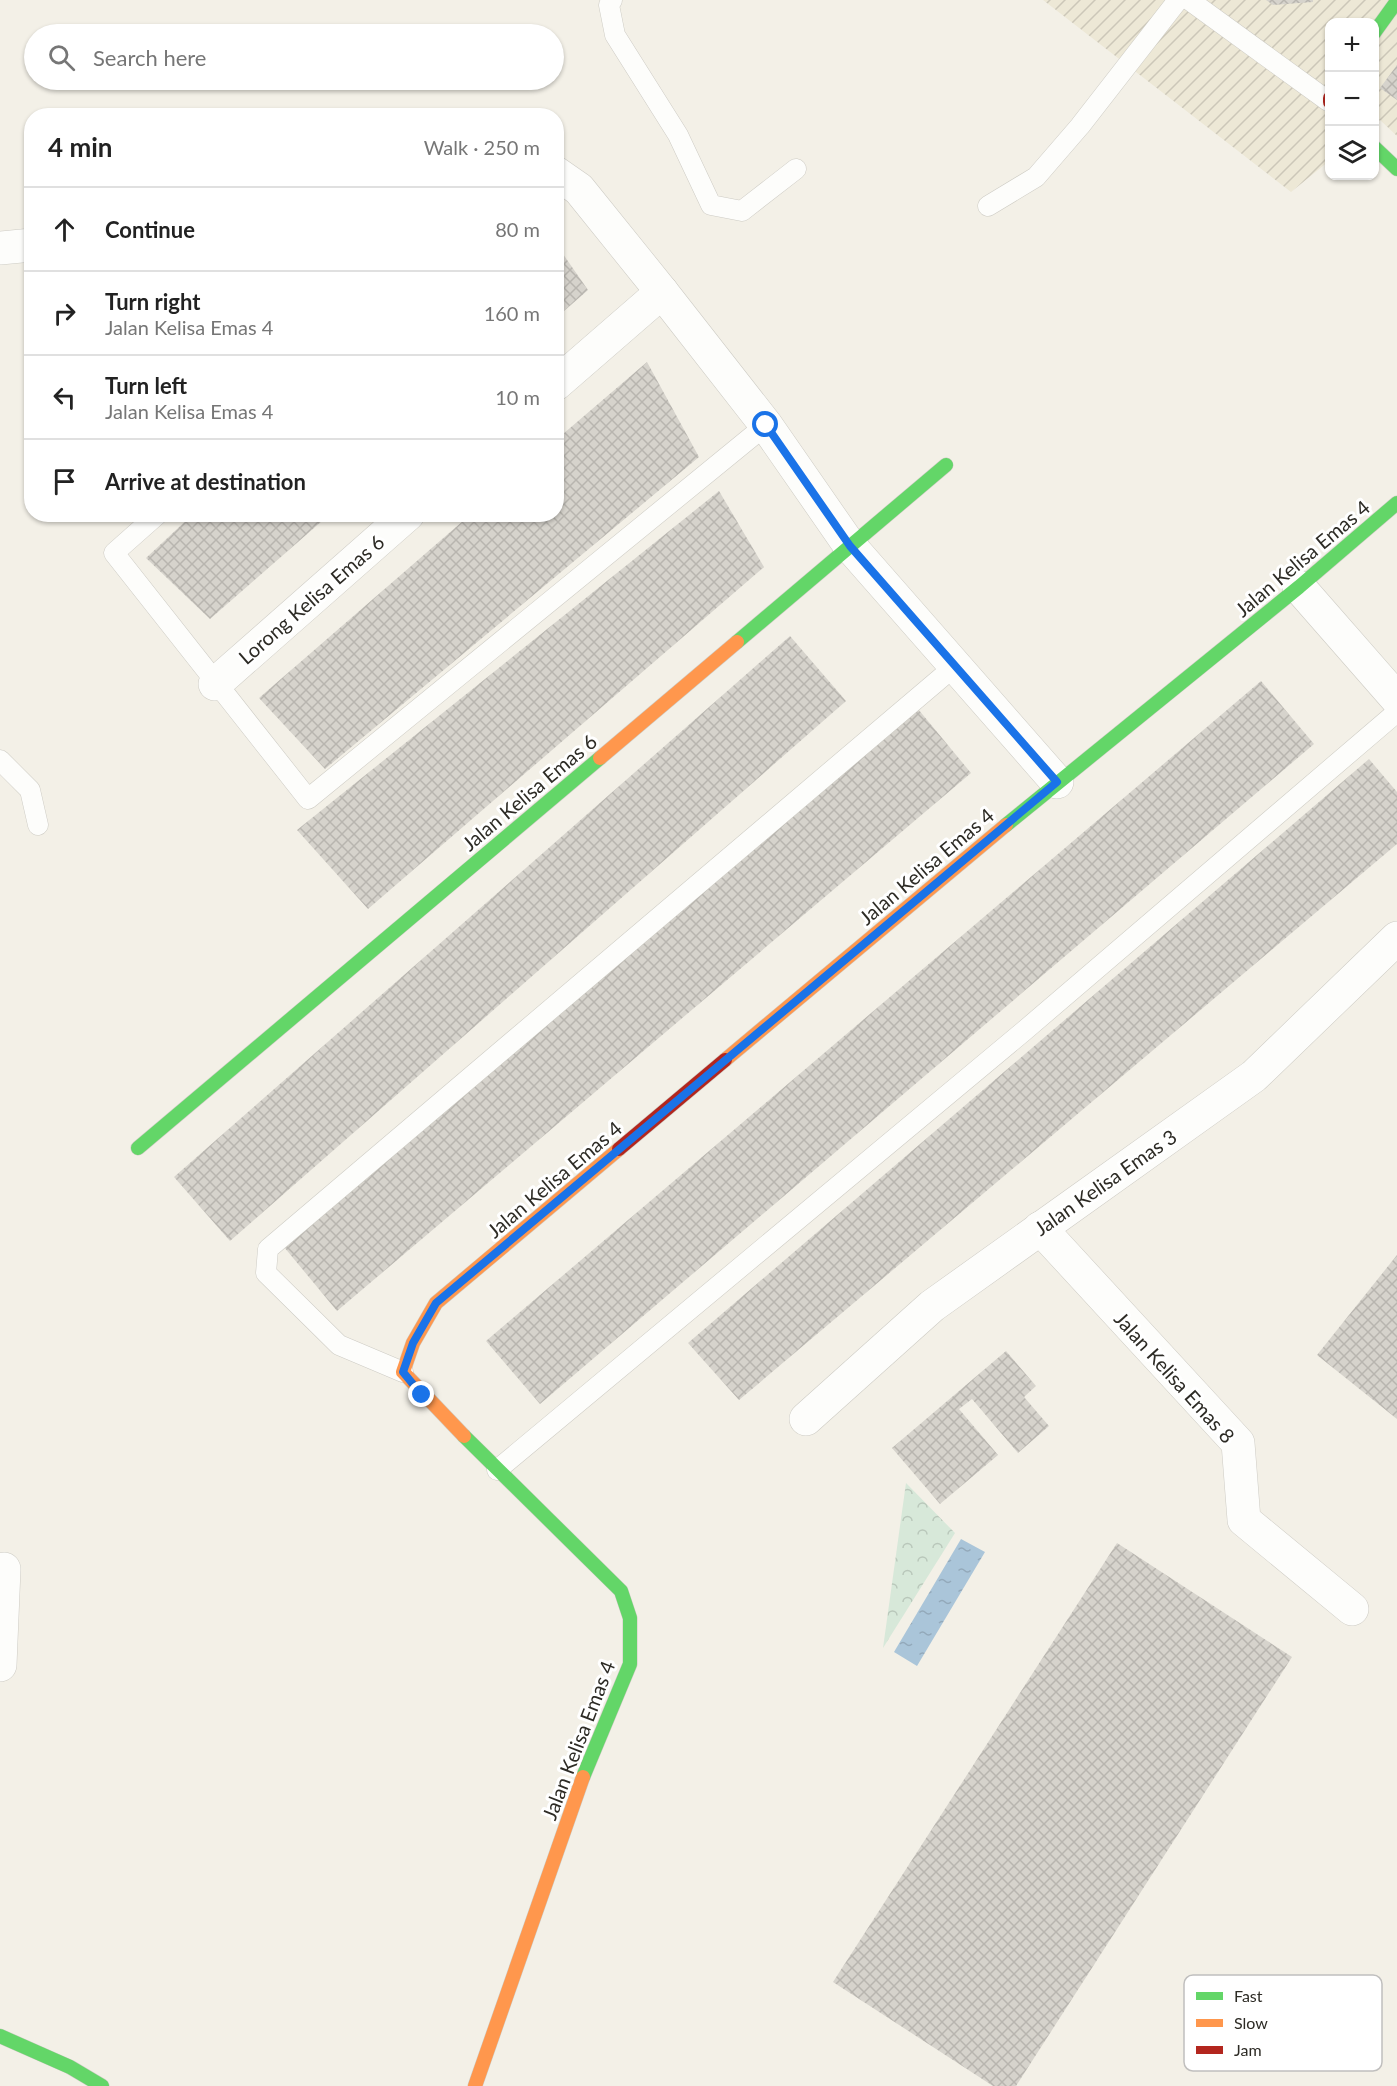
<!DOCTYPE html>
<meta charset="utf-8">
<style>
:root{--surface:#fff;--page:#f6f6f6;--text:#222;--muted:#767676;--line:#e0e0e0}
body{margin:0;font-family:Lato,sans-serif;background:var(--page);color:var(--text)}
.controls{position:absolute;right:18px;top:18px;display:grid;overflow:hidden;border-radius:12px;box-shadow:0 2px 4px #0004}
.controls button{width:54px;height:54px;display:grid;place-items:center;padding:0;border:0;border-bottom:2px solid var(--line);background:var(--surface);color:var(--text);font:30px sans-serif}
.stop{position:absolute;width:18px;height:18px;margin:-14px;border:4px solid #1a73e8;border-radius:50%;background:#fff}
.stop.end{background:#1a73e8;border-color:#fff;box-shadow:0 2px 6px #0008}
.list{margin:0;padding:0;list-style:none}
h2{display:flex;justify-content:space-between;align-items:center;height:78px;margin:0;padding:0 24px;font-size:26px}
h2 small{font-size:20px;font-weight:400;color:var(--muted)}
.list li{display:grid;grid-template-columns:39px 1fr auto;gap:18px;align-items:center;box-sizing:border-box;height:84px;padding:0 24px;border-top:2px solid var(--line)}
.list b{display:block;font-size:22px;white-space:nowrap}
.list p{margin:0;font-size:20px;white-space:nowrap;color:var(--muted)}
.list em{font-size:20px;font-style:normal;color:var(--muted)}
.icon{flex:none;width:33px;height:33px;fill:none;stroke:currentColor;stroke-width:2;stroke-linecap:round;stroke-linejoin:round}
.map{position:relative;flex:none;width:1397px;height:2086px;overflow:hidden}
.search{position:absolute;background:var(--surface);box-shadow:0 2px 4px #0004;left:24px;top:24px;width:540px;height:66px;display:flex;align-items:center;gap:15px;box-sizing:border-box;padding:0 21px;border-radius:33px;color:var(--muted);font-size:22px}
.panel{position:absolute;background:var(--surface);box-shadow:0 2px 4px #0004;left:24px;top:108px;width:540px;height:414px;border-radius:24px}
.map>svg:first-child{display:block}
</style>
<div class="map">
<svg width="1397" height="2086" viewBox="0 0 1397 2086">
<defs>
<pattern id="industrial-furrows" width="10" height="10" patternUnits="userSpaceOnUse" patternTransform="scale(1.5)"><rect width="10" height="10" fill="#ede8d6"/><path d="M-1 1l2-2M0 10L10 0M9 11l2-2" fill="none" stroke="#ccc7b8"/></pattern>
<pattern id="park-crowns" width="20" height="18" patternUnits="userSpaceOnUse" patternTransform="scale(1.5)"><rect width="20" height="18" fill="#d7e8d9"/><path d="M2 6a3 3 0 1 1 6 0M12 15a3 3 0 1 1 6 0" fill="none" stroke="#b9c7ba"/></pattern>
<pattern id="water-ripples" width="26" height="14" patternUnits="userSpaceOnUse" patternTransform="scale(1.5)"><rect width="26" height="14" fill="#aac5d9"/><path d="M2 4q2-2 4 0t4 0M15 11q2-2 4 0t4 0" fill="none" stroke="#93a9ba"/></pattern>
<pattern id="building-cross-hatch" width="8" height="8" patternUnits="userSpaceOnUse" patternTransform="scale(1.5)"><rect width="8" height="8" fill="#d6d3cc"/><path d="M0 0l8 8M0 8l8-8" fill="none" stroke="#b8b5af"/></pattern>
</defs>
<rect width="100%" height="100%" fill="#f3f0e7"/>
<polygon fill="url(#industrial-furrows)" points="1043,0 1397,0 1397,136 1380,120 1375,124 1374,22 1330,22 1329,161 1291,192"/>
<polygon fill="url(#park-crowns)" points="906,1483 955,1533 883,1648"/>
<polygon fill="url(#water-ripples)" points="961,1539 985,1552 917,1666 894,1652"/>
<g fill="url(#building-cross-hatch)">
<polygon points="1266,0 1313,0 1313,2 1273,5"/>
<polygon points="1397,65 1397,100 1380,88"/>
<polygon points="556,244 588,290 556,318"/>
<polygon points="647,362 699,457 325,769 259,698 471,514 556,514 556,440"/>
<polygon points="719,491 764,567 368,909 297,830"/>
<polygon points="193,514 330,514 210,619 146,558"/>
<polygon points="790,636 846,701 230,1241 174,1177"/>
<polygon points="1261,681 1314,744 540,1404 486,1341"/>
<polygon points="918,709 971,773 337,1311 284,1247"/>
<polygon points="1369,759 1397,792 1397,844 739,1400 688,1343"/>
<polygon points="1397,1255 1397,1419 1317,1355"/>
<polygon points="1006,1351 1036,1386 1024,1397 1049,1426 1018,1453 972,1399 959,1409 998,1455 940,1504 892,1448"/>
<polygon points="1117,1543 1292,1657 1016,2086 993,2086 833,1982"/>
</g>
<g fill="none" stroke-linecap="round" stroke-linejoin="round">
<defs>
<g id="lane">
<polyline points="612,0 609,5 615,35 678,135 711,205 742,211 796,169"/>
<polyline points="1189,0 1328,101"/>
<polyline points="988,206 1036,177 1080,126 1178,0"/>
<polyline points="158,514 114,553 308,799 766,425"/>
<polyline points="0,760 30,790 38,825"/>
<polyline points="403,1372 339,1345 266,1273 268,1249 955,666"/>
<polyline points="497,1470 1024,1031 1397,712"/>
</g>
<g id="street">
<polyline points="556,173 579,189 662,292 766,425 850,546 1057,782"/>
<polyline points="0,248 32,245"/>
<polyline points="556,384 662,292"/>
<polyline points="1299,587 1397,699"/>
<polyline points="215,684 408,514"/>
<polyline points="1040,1228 1238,1443 1244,1520 1352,1609"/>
<polyline points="806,1419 932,1306 1254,1076 1397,938"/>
<polyline points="0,1665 4,1569"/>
</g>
<g id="fast">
<polyline points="1374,33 1397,1"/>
<polyline points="1374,147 1397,169"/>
<polyline points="737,642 946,465"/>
<polyline points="1006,825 1299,587 1397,503"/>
<polyline points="138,1148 600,758"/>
<polyline points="464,1436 621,1591 630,1618 630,1664 583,1777"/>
<polyline points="0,2036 70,2067 102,2086"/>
</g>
<g id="slow">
<polyline points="600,758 737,642"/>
<polyline points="725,1060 1006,825"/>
<polyline points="464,1436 403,1372 413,1343 436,1303 619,1149"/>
<polyline points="475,2086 583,1777"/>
</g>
<g id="jam">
<polyline points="1330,98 1330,102"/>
<polyline points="619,1149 725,1060"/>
</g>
</defs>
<use href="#lane" stroke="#cdcbc4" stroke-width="21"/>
<use href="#street" stroke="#cdcbc4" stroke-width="34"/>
<use href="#fast" stroke="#cdcbc4" stroke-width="15"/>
<use href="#slow" stroke="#cdcbc4" stroke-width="15"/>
<use href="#jam" stroke="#cdcbc4" stroke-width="15"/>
<use href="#lane" stroke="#fdfdfb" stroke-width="20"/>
<use href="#street" stroke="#fdfdfb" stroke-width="33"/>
<use href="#fast" stroke="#63d668" stroke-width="14"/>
<use href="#slow" stroke="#ff974d" stroke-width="14"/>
<use href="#jam" stroke="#b3261e" stroke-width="14"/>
</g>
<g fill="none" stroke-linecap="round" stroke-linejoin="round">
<polyline stroke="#1a73e8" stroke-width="8" points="422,1395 403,1372 413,1343 436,1303 1057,782 850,546 766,425"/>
</g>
<g text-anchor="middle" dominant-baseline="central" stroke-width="6" stroke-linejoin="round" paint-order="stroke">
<g font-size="20" fill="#2d2b25" stroke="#fff">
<text transform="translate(1302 558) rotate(-40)">Jalan Kelisa Emas 4</text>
<text transform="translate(311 599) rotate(-41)">Lorong Kelisa Emas 6</text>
<text transform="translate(529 792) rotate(-40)">Jalan Kelisa Emas 6</text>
<text transform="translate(926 866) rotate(-40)">Jalan Kelisa Emas 4</text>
<text transform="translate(554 1179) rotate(-40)">Jalan Kelisa Emas 4</text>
<text transform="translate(1105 1182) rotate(-35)">Jalan Kelisa Emas 3</text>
<text transform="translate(1175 1377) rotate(48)">Jalan Kelisa Emas 8</text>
<text transform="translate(578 1740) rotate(-69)">Jalan Kelisa Emas 4</text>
</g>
</g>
<rect x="1184" y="1975" width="198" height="96" rx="9" fill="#fff" stroke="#c0bfbe" stroke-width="1.5"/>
<rect x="1196" y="1992" width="27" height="8" fill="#63d668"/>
<rect x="1196" y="2019" width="27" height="8" fill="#ff974d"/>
<rect x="1196" y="2046" width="27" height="8" fill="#b3261e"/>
<g font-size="16" fill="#2d2b25">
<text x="1234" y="2002">Fast</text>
<text x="1234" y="2029">Slow</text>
<text x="1234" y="2056">Jam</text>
</g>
</svg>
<div class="controls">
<button>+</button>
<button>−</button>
<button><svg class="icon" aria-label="layers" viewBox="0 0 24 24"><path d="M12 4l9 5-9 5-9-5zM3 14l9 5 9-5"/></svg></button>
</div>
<div class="stop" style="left:766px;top:425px"></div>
<div class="stop end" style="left:422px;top:1395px"></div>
<div class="search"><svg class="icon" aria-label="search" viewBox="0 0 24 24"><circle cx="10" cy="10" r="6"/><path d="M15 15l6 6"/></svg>Search here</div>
<section class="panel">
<h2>4 min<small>Walk · 250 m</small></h2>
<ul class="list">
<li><svg class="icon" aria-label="ahead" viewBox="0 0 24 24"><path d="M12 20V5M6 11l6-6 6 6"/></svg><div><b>Continue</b></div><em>80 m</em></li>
<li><svg class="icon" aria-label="right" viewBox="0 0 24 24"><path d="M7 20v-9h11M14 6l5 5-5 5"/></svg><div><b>Turn right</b><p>Jalan Kelisa Emas 4</p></div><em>160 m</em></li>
<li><svg class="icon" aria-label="left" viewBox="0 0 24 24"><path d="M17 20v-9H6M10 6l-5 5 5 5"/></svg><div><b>Turn left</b><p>Jalan Kelisa Emas 4</p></div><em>10 m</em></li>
<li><svg class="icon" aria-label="arrive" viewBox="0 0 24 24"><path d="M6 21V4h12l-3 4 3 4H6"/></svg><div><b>Arrive at destination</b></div></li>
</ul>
</section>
</div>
